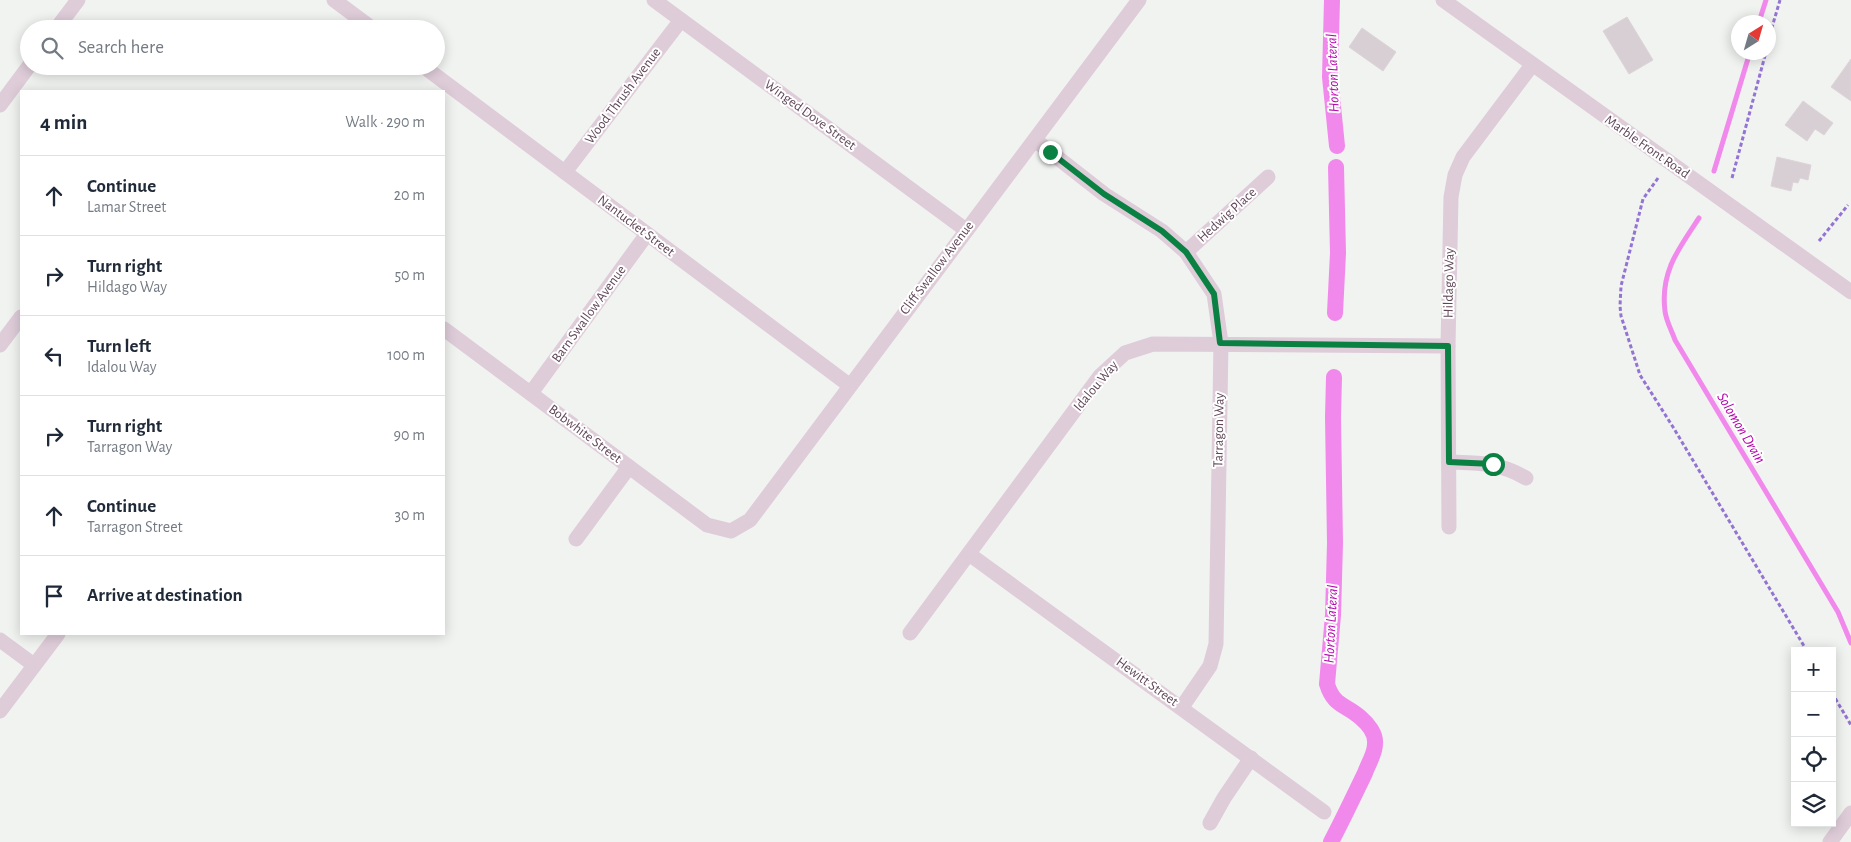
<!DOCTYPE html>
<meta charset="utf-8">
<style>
:root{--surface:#fff;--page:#f6f6f7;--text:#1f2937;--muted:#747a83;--line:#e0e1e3}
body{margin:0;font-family:"Alegreya Sans",sans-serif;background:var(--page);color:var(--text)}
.controls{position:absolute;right:15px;bottom:15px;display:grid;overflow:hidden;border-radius:0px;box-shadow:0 2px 12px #0003}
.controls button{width:45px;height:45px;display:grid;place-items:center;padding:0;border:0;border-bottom:1px solid var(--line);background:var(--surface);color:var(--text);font:25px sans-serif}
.compass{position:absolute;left:1731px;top:15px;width:45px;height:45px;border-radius:50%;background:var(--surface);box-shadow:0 2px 12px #0003;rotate:37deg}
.stop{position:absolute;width:15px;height:15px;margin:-11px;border:4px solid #0b8043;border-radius:50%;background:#fff}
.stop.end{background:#0b8043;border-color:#fff;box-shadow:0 1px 5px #0008}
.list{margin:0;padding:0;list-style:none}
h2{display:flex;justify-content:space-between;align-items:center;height:65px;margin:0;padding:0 20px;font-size:21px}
h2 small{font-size:16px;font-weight:400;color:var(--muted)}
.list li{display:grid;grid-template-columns:32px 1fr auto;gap:15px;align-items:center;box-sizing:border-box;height:80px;padding:0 20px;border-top:1px solid var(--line)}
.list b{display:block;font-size:19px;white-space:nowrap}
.list p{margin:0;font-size:16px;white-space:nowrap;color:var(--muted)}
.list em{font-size:16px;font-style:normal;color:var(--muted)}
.icon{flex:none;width:28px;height:28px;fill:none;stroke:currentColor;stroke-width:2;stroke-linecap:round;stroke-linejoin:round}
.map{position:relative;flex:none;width:1851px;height:842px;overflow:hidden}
.search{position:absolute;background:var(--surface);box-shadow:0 2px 12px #0003;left:20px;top:20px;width:425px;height:55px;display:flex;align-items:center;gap:12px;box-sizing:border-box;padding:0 18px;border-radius:28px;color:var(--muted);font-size:19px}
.panel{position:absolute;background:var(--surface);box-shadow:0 2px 12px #0003;left:20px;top:90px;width:425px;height:545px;border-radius:0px}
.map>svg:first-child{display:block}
</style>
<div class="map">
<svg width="1851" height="842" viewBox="0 0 1851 842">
<rect width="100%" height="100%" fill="#f1f3f1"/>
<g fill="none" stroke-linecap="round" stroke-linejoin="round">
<g stroke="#f189ec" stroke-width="5">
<polyline points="1759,22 1766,0"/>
<polyline points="1714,171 1750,52"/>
<path d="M1699,218C1679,248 1660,272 1665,311C1666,321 1672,331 1675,340L1838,612L1851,643"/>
</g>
<g stroke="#f189ec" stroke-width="16">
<polyline points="1332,0 1330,77 1337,146"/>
<polyline points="1335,313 1338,253 1336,167"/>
<path d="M1331,842C1343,819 1354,796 1365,773C1368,764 1375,754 1375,744C1376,734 1368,724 1361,718C1346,704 1334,707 1327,684L1333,615L1335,543L1333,417L1334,377"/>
</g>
</g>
<g fill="#d8cfd4" stroke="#dcd4d8">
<polygon points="1627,17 1653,60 1629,74 1603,31"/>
<polygon points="1362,28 1396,52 1383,71 1349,47"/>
<polygon points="1851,59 1851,101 1831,87"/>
<polygon points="1803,101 1833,123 1824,135 1815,129 1807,141 1785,125"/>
<polygon points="1777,157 1811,165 1808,180 1800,178 1798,183 1793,182 1791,191 1771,186"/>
</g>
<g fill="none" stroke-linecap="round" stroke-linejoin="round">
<g stroke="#9474d2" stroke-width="3" stroke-dasharray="4 2.5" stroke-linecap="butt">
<polyline points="1768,41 1780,0"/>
<polyline points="1658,178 1643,199 1621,286 1620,306 1621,316 1640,375 1673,427 1807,651"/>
<polyline points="1732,178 1766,52"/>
<polyline points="1819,241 1848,205"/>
<polyline points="1832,693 1851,725"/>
</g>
<g stroke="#deccd9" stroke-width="15">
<polyline points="334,0 373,29"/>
<polyline points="654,0 966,230"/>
<polyline points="1443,0 1851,292"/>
<polyline points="56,29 78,0"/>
<polyline points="423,66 849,385"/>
<polyline points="0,105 29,66"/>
<polyline points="1035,140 1104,194 1162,231 1186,252 1214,294 1221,343 1216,644 1210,666 1182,707"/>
<polyline points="565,172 681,20"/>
<polyline points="1186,252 1268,177"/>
<polyline points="444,329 707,525 731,531 750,520 1139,0"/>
<polyline points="0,345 21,317"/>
<polyline points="531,393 647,234"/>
<path d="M1449,462C1479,463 1498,462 1526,478"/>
<polyline points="1449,527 1448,346 1451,197 1455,175 1463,157 1532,65"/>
<polyline points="576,539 629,467"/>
<polyline points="969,554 1324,812"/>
<polyline points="910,633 1100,376 1125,353 1153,344 1448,346"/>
<polyline points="0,640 34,665"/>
<polyline points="0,711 58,634"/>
<polyline points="1210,823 1224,798 1251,758"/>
<polyline points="1830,842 1851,813"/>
</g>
</g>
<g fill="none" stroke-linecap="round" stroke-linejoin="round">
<polyline stroke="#0b8043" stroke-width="6" points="1050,152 1104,194 1162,231 1186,252 1214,294 1220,343 1448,346 1449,462 1493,464"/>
</g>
<g text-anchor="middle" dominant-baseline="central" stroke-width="4" stroke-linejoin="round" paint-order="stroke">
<g font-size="14" fill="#5f4758" stroke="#fff">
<text transform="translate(623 96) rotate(-53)">Wood Thrush Avenue</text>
<text transform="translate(810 115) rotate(36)">Winged Dove Street</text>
<text transform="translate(1647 147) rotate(35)">Marble Front Road</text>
<text transform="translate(1227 215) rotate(-42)">Hedwig Place</text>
<text transform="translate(636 226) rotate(37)">Nantucket Street</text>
<text transform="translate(937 268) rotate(-53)">Cliff Swallow Avenue</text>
<text transform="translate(1449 283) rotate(-89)">Hildago Way</text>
<text transform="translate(589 314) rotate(-54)">Barn Swallow Avenue</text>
<text transform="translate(1096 386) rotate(-50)">Idalou Way</text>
<text transform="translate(1219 430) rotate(-89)">Tarragon Way</text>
<text transform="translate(585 434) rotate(37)">Bobwhite Street</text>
<text transform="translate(1147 682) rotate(36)">Hewitt Street</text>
</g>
<g font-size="15" font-style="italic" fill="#b505ad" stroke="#fff">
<text transform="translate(1333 73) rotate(-92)">Horton Lateral</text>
<text transform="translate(1741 428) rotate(59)">Solomon Drain</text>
<text transform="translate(1331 624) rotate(-87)">Horton Lateral</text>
</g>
</g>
</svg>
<div class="controls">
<button>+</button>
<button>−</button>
<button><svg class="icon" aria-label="locate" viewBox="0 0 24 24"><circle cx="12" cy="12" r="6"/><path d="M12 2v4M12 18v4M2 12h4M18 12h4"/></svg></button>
<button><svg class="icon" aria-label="layers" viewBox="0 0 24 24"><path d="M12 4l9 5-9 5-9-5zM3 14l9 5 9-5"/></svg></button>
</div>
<svg class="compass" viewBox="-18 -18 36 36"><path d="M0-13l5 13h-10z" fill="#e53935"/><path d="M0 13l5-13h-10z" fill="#747a83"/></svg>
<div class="stop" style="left:1493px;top:464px"></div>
<div class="stop end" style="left:1050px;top:152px"></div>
<div class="search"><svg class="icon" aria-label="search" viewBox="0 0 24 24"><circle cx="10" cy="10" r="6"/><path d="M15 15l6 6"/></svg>Search here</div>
<section class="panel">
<h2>4 min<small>Walk · 290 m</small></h2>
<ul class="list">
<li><svg class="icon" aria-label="ahead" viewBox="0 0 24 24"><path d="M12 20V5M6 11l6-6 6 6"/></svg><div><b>Continue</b><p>Lamar Street</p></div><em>20 m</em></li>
<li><svg class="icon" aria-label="right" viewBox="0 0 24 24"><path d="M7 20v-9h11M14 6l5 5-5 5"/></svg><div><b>Turn right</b><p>Hildago Way</p></div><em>50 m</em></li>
<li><svg class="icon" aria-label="left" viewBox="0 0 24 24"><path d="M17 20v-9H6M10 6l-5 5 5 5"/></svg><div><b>Turn left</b><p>Idalou Way</p></div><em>100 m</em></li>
<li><svg class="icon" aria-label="right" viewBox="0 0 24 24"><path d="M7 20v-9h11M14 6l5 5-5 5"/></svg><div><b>Turn right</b><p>Tarragon Way</p></div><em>90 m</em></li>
<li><svg class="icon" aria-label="ahead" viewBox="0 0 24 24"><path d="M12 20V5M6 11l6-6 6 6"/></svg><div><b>Continue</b><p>Tarragon Street</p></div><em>30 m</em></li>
<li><svg class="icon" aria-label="arrive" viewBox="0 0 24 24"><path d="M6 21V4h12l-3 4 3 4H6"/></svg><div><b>Arrive at destination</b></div></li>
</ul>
</section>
</div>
